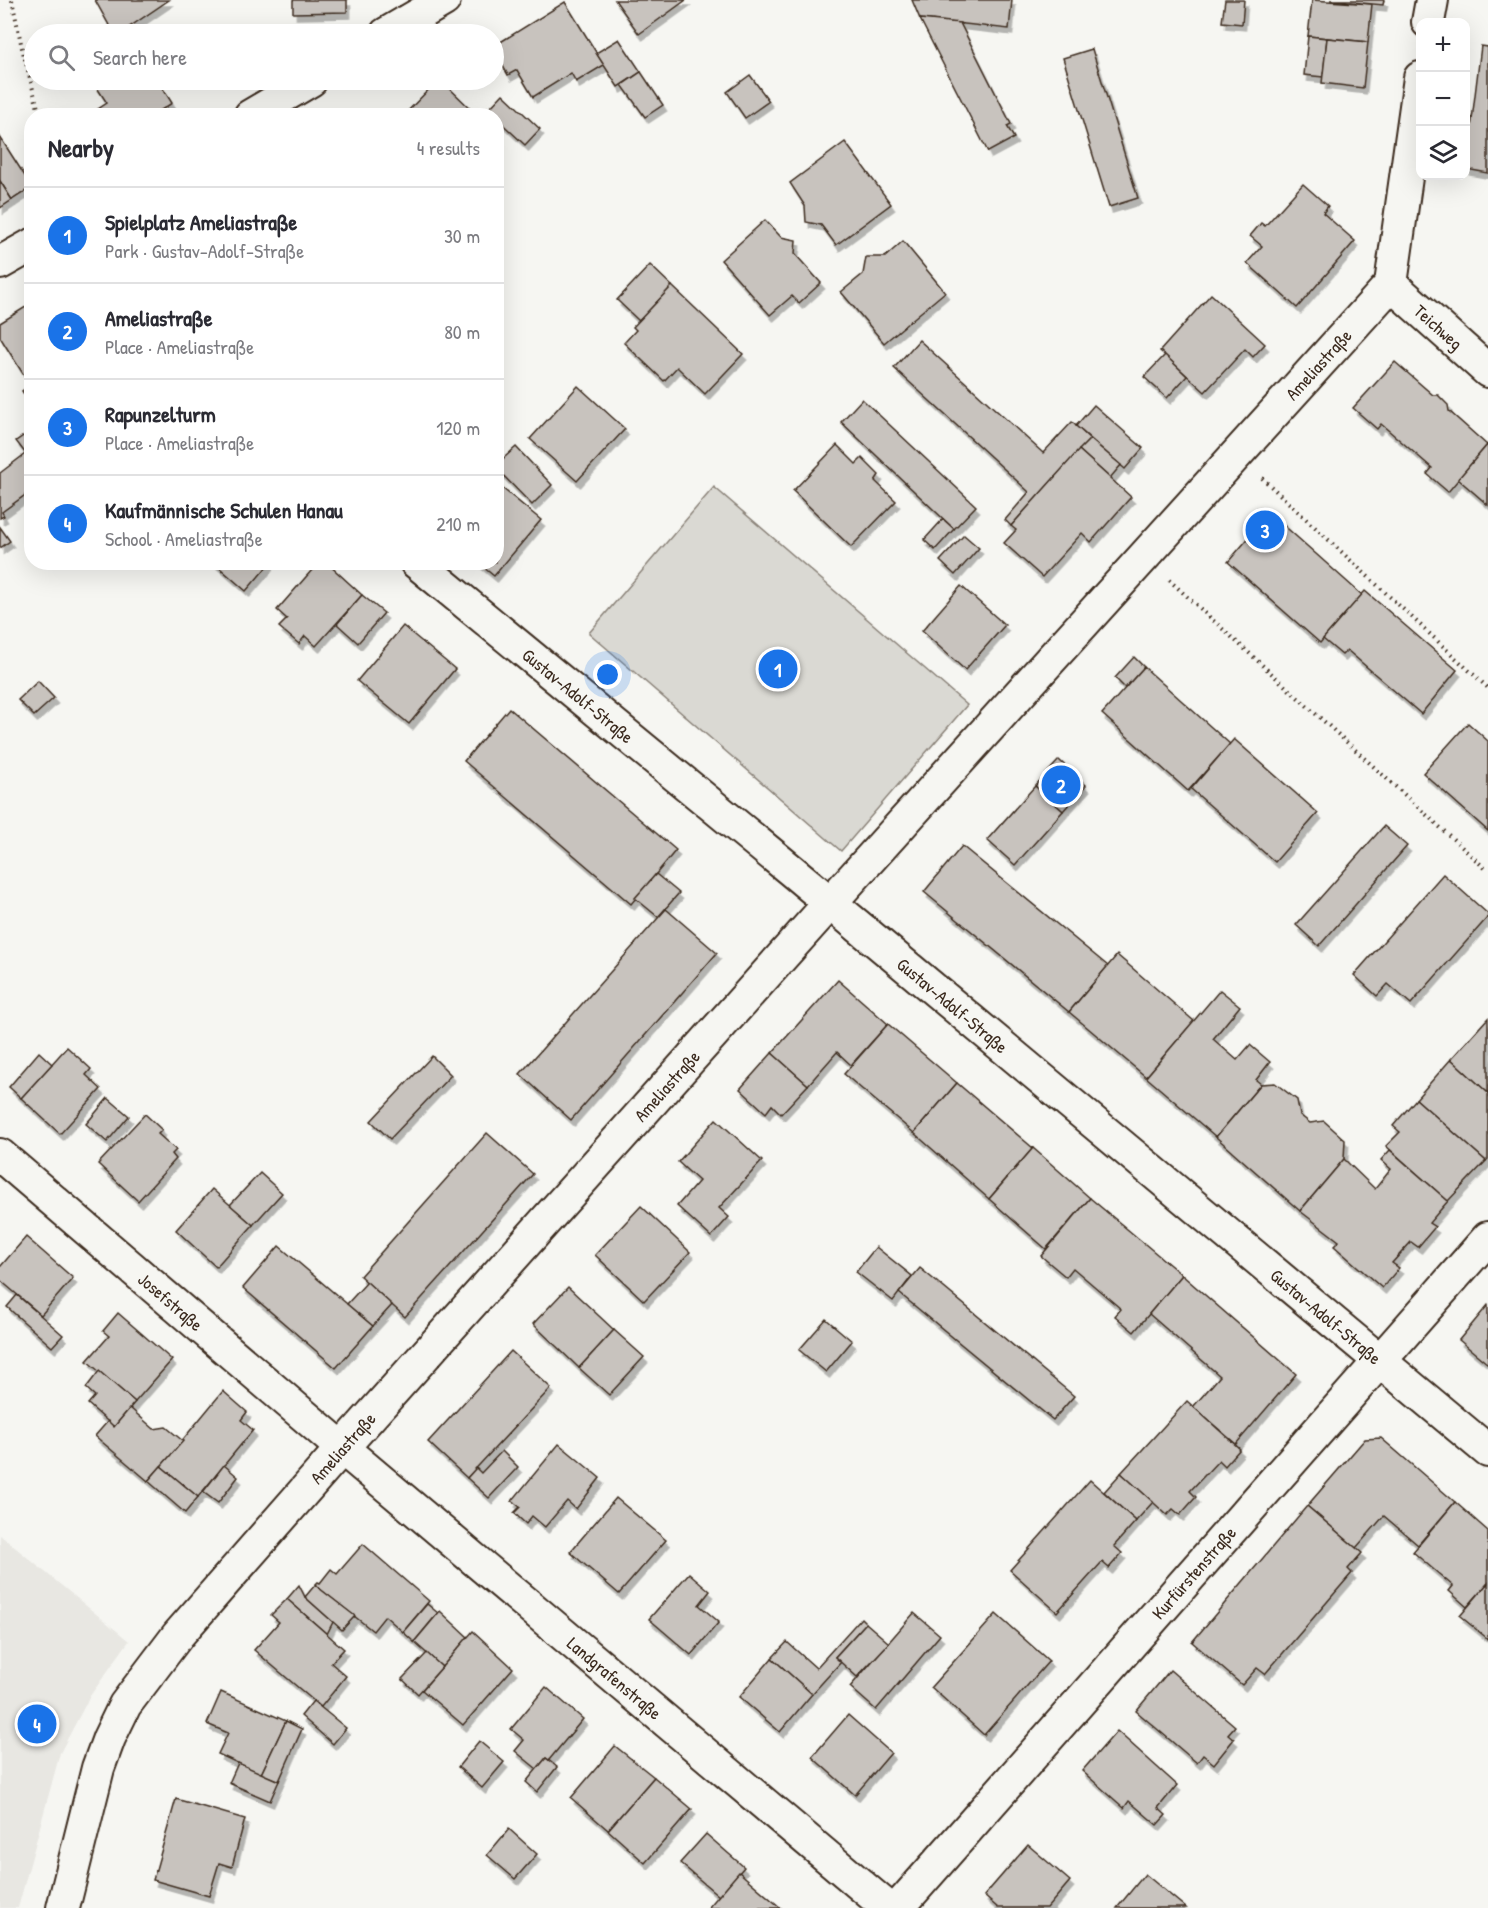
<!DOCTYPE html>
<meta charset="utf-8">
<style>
:root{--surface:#fff;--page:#f7f7f7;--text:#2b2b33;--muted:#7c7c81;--line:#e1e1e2;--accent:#1a73e8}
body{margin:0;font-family:"Patrick Hand",sans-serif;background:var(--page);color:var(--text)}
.controls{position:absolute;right:18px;top:18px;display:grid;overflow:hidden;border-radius:12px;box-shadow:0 6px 24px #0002}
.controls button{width:54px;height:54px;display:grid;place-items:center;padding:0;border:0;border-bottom:2px solid var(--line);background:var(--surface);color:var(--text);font:30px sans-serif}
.you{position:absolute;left:608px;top:675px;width:21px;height:21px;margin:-15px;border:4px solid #fff;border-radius:50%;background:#1a73e8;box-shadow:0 0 0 9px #1a73e833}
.badge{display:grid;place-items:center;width:39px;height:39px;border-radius:50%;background:var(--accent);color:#fff;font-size:20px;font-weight:700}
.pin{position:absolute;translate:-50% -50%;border:3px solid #fff;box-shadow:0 2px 6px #0006}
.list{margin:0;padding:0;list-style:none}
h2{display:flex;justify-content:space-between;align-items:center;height:78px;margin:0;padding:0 24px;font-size:26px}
h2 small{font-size:20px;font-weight:400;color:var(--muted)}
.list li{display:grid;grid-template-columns:39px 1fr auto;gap:18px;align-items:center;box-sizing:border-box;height:96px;padding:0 24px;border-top:2px solid var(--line)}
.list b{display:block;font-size:22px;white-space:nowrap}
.list p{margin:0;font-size:20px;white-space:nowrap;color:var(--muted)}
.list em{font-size:20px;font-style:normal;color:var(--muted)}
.icon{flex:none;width:33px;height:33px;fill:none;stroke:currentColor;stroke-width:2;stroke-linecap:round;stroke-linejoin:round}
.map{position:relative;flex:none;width:1488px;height:1908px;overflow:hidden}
.search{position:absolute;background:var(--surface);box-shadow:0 6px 24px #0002;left:24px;top:24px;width:480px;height:66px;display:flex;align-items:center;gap:15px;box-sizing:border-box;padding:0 21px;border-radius:33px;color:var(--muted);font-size:22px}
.panel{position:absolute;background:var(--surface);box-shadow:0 6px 24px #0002;left:24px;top:108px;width:480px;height:462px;border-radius:24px}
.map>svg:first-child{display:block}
</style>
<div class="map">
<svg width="1488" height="1908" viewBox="0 0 1488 1908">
<defs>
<filter id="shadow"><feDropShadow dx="3.5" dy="6" stdDeviation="0" flood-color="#0004"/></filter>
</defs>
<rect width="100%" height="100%" fill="#f6f6f2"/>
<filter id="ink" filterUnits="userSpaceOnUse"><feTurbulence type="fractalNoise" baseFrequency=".0167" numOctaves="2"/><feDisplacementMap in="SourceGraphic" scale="12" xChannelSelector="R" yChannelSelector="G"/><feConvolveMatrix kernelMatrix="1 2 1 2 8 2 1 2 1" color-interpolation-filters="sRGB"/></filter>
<g filter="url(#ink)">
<polygon fill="#e8e7e2" points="0,1535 129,1641 90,1696 60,1753 18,1908 0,1908"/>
<polygon fill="#dad9d3" stroke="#8a8278" stroke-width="1.5" points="714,487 967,705 841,851 589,633"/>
<g fill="#c8c3be" stroke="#3b2a1e" stroke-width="1.5" filter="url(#shadow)">
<polygon points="95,0 169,0 119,34 114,34"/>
<polygon points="293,0 347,0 347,12 293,13"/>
<polygon points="615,0 686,0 639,34"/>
<polygon points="912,0 1012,0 1009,29 920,19"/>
<polygon points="1225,0 1244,0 1242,24 1222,22"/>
<polygon points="1312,0 1372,4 1368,42 1308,36"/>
<polygon points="1330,0 1384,0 1383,5"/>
<polygon points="565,2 604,65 576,82 571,73 533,97 517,70 508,75 494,50 494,46"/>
<polygon points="920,19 960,23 1011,124 1007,126 1014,138 988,152"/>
<polygon points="1308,36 1327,38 1323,77 1304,75"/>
<polygon points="1327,38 1368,42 1363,88 1322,83"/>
<polygon points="619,39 641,72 618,87 596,53"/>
<polygon points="1481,46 1488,47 1488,173 1466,169"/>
<polygon points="1092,49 1138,198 1109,207 1063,58"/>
<polygon points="641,72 663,105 645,117 622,85"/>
<polygon points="750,75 769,101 745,118 727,92"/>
<polygon points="92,80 160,80 158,81 172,103 152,116 102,116 98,109 107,103"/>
<polygon points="438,80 441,80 478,116 403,116"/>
<polygon points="503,94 540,129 525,145 496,118 496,116 488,110"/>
<polygon points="0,137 32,187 12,200 0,181"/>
<polygon points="845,142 891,204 836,245 821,225 806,222 805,206 790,183"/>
<polygon points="0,181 12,200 0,208"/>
<polygon points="1303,184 1328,206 1323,213 1355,241 1297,308 1247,263 1262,246 1250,236 1261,223 1265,226"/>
<polygon points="765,220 781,237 796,240 795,254 821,283 799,303 792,296 770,315 721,260"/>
<polygon points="903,241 945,292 884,343 841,292 863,274 866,257 885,257"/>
<polygon points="650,265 672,286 639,321 617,300"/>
<polygon points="672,286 743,354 705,394 677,367 664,381 624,343 636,330 633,327"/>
<polygon points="1211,294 1265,344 1253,357 1245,349 1205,392 1160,351"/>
<polygon points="32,303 32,385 30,385 0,337 0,323"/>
<polygon points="919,340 1043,453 1072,422 1090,439 1011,526 1005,520 1029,492 894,368"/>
<polygon points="1165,355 1187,376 1167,398 1144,377"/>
<polygon points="1395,362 1433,395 1438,395 1448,405 1449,411 1487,445 1448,492 1427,474 1432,468 1381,424 1377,429 1353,408"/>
<polygon points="30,385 32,385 32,407 22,391"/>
<polygon points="578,386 625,429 577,481 530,439"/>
<polygon points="862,399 976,506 954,529 841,422"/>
<polygon points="1094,405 1143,448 1125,469 1076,426"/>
<polygon points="32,430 32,462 16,441"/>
<polygon points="1090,439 1121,465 1110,478 1079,450"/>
<polygon points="1488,444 1488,505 1458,479"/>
<polygon points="837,445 856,464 862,458 879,475 875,481 896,501 851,547 793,491"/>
<polygon points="516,447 552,485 532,505 496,468 496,465"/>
<polygon points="1079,450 1131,497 1091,542 1082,533 1042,577 1004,543 1016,530 1011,526"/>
<polygon points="25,454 32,462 32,490 2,512 4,516 0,518 0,473"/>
<polygon points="496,483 541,520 494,576 477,562 496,562"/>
<polygon points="1270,513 1362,595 1320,643 1228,562"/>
<polygon points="943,519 954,529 935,550 924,540"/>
<polygon points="0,527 10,541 0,548"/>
<polygon points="964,535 979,548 955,575 940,561"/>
<polygon points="213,562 271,562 246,591"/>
<polygon points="319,562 326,562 362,595 316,646 305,636 299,644 279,627 287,619 277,610"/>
<polygon points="961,586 1005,625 965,670 922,631"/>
<polygon points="1365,591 1457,670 1421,714 1347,650 1342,655 1323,639"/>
<polygon points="362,595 384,613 358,643 337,624"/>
<polygon points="403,626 455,669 409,724 357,681"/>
<polygon points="1134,657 1144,667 1125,688 1115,678"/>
<polygon points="1144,667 1230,744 1188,791 1102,714"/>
<polygon points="38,681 54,698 34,716 18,700"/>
<polygon points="509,708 676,850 631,904 464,761"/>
<polygon points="1468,723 1488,741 1488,831 1423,773"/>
<polygon points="1234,739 1318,813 1275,862 1191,789"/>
<polygon points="1059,760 1086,785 1063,811 1035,786"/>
<polygon points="1035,786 1063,811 1015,865 987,840"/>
<polygon points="1384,826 1407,846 1319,946 1296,925"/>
<polygon points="962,846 1108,966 1069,1012 924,892"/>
<polygon points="656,874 679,893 658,917 635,898"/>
<polygon points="1443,874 1488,914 1488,917 1411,1004 1388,984 1377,996 1354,975"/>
<polygon points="666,909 717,953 571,1120 520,1074"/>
<polygon points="1117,955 1194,1021 1146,1077 1069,1012"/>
<polygon points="838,980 888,1024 851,1065 837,1052 808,1085 772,1053"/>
<polygon points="1220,990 1240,1006 1213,1039 1237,1060 1250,1045 1270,1062 1256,1080 1261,1084 1216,1137 1146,1077"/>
<polygon points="1488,1018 1488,1093 1451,1059"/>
<polygon points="888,1024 957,1083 914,1133 844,1074"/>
<polygon points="67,1047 91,1069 86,1075 101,1089 60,1134 21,1098"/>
<polygon points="39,1052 52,1064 21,1098 9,1087"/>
<polygon points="772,1053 808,1085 781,1114 772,1105 766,1113 740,1089"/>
<polygon points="432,1056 451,1075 390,1139 371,1121"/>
<polygon points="1451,1059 1488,1093 1488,1159 1486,1161 1416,1099"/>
<polygon points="957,1083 1033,1148 989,1199 914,1133"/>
<polygon points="1275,1083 1297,1100 1300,1115 1310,1123 1324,1121 1345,1140 1344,1159 1300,1211 1216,1137 1261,1084"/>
<polygon points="108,1098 129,1116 107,1142 86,1124"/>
<polygon points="1416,1099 1486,1161 1448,1201 1386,1146 1400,1132 1393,1126"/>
<polygon points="145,1114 162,1130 158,1134 176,1150 172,1154 176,1159 138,1201 98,1164"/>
<polygon points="716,1119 762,1161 719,1208 729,1217 711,1237 677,1206 699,1181 678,1162"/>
<polygon points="487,1133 533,1174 405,1317 360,1276"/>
<polygon points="1033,1148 1090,1198 1046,1249 989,1199"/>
<polygon points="1390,1150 1448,1201 1429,1223 1435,1227 1418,1247 1411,1242 1392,1263 1399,1268 1382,1288 1334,1246 1339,1241 1300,1211 1344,1159 1375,1189 1391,1169 1381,1160"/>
<polygon points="260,1173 282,1193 253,1225 230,1205"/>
<polygon points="212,1189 253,1225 216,1267 176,1230"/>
<polygon points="1090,1198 1182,1275 1134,1332 1115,1316 1121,1309 1073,1268 1066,1277 1041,1256"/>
<polygon points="641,1206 690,1252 644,1301 595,1255"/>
<polygon points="26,1237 73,1278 41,1315 0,1280 0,1267"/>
<polygon points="279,1246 373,1326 336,1368 243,1288"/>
<polygon points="876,1247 912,1276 893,1301 856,1272"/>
<polygon points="920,1268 1074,1396 1053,1420 899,1293"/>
<polygon points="1182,1275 1296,1374 1236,1444 1193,1407 1220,1376 1149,1314"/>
<polygon points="367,1282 392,1305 373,1326 347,1304"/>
<polygon points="568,1287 614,1330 579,1368 533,1324"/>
<polygon points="17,1295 63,1335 52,1347 7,1307"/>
<polygon points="1488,1305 1488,1364 1459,1340"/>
<polygon points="118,1313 172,1360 135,1402 87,1361 109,1336 103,1331"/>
<polygon points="826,1319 852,1341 826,1372 799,1350"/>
<polygon points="614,1330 644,1357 609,1395 579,1368"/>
<polygon points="511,1351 551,1388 467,1478 428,1442"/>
<polygon points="99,1371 135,1402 114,1427 88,1404 95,1396 86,1388"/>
<polygon points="223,1391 247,1412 241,1420 253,1430 198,1497 161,1466"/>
<polygon points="1187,1401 1240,1449 1225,1466 1219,1460 1190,1491 1196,1497 1180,1515 1173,1509 1167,1515 1121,1473"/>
<polygon points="130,1408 154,1429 166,1427 183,1441 148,1481 95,1436 108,1421 114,1427"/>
<polygon points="1381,1438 1455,1502 1418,1545 1384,1516 1356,1548 1307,1506 1365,1439"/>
<polygon points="559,1444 600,1478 576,1509 567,1501 545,1527 532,1516 526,1524 514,1513 520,1507 512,1501"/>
<polygon points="502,1451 518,1467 489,1498 467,1478 476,1468 481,1473"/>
<polygon points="224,1465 238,1477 218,1503 203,1492"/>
<polygon points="161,1466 198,1497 185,1513 148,1481"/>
<polygon points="1121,1473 1153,1502 1136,1521 1104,1492"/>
<polygon points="1090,1480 1136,1521 1114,1546 1122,1553 1109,1568 1102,1562 1057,1612 1010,1570"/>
<polygon points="616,1498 666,1540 619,1594 570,1552"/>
<polygon points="1455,1502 1488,1531 1488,1583 1467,1607 1449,1591 1453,1586 1413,1552"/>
<polygon points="1307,1506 1362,1553 1348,1569 1352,1573 1265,1674 1257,1668 1242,1685 1192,1642"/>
<polygon points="363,1544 429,1601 403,1632 385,1616 373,1631 315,1585 318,1582 320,1583 331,1569 337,1574"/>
<polygon points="689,1573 710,1591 699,1605 719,1622 691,1655 649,1619"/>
<polygon points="1488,1583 1488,1639 1460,1616"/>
<polygon points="299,1585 305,1597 333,1622 327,1634 287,1599"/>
<polygon points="315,1585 355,1616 342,1630 305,1597"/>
<polygon points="287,1599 344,1649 331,1663 346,1676 321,1707 254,1650 279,1622 271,1615"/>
<polygon points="427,1604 438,1613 414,1642 403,1632"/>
<polygon points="440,1611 468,1637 442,1667 414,1642"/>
<polygon points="914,1613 940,1635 876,1710 850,1687"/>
<polygon points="996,1614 1049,1661 984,1735 931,1687"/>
<polygon points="861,1618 866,1623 835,1657 841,1662 812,1694 772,1658 787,1642 816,1668"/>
<polygon points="866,1623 889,1643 857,1677 835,1657"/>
<polygon points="473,1631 513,1668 463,1725 422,1690"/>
<polygon points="427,1653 442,1667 418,1694 402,1679"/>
<polygon points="772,1658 812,1694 780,1732 739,1697"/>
<polygon points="1170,1670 1235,1726 1228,1734 1234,1739 1214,1764 1203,1755 1197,1763 1136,1711"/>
<polygon points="546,1687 583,1719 549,1760 546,1758 537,1769 515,1751 524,1740 511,1729"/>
<polygon points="221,1692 286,1721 261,1774 218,1754 228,1733 207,1724"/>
<polygon points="313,1701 346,1728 333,1744 301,1716"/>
<polygon points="848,1715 891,1753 855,1795 812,1757"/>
<polygon points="286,1721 302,1729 279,1781 261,1774"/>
<polygon points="1117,1731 1177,1785 1158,1808 1166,1815 1157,1825 1129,1801 1124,1808 1082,1771"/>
<polygon points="479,1741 504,1762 482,1788 458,1767"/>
<polygon points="615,1746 654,1777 608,1830 571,1798"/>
<polygon points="546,1758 557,1767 537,1792 526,1782"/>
<polygon points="238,1763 279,1781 270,1801 229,1783"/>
<polygon points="654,1777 692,1809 645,1863 608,1830"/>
<polygon points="176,1799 245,1819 232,1867 219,1863 209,1896 153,1880"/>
<polygon points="509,1829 537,1854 515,1879 487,1855"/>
<polygon points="706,1834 744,1867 719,1896 680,1863"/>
<polygon points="1028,1845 1070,1881 1047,1908 998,1908 984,1896"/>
<polygon points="739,1872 781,1908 708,1908"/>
<polygon points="1145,1874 1186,1908 1117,1908"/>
</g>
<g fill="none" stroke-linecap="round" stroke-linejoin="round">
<defs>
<g id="minor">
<polyline points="1428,22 1432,0"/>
<polyline points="386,34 444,0"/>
<polyline points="250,116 311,80"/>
<polyline points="0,263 32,245"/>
<path id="s1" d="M1391,284L1488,371"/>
<path id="s2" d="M416,562L792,871L1488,1451"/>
<path id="s3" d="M0,1155L342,1448L888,1908"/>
<path id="s4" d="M63,1908L98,1768L109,1738L125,1705L178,1635L342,1448L830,903L1391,284L1420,78"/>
<path id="s5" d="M898,1908L1488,1238"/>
</g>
</defs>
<use href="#minor" stroke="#3b2a1e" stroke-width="36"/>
<g stroke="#3b2a1e" stroke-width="4" stroke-dasharray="1.5 4.5" stroke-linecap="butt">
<polyline points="12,0 22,48 40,116"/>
<polyline points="1262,478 1488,688"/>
<polyline points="1169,580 1488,871"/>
</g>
<use href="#minor" stroke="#f6f6f2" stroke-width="32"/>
</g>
</g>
<g text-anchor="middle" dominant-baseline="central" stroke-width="5" stroke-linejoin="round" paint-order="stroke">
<g font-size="18" fill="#3b2a1e" stroke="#f6f6f2">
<text stroke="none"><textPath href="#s1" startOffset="64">Teichweg</textPath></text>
<text stroke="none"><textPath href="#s4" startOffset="2008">Ameliastraße</textPath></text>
<text stroke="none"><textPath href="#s2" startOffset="210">Gustav-Adolf-Straße</textPath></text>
<text stroke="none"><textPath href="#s2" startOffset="696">Gustav-Adolf-Straße</textPath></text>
<text stroke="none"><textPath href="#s4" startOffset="1036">Ameliastraße</textPath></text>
<text stroke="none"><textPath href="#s3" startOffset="225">Josefstraße</textPath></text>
<text stroke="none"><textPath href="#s2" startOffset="1182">Gustav-Adolf-Straße</textPath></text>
<text stroke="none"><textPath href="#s4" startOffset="550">Ameliastraße</textPath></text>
<text stroke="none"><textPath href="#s5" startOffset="447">Kurfürstenstraße</textPath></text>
<text stroke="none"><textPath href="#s3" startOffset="807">Landgrafenstraße</textPath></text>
</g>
</g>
</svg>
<div class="controls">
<button>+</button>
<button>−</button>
<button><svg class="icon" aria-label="layers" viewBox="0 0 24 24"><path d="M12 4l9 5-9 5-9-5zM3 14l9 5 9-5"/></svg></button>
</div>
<div class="you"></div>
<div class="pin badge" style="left:778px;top:669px">1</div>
<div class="pin badge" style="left:1061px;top:785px">2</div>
<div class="pin badge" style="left:1265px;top:530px">3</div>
<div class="pin badge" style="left:37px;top:1724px">4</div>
<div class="search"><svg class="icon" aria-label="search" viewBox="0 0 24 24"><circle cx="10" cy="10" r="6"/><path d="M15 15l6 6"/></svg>Search here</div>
<section class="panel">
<h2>Nearby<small>4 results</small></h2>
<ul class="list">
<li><span class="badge">1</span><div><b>Spielplatz Ameliastraße</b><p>Park · Gustav-Adolf-Straße</p></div><em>30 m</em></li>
<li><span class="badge">2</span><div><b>Ameliastraße</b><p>Place · Ameliastraße</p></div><em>80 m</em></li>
<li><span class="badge">3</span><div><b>Rapunzelturm</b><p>Place · Ameliastraße</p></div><em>120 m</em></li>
<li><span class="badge">4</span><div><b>Kaufmännische Schulen Hanau</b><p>School · Ameliastraße</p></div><em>210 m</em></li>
</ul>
</section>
</div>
